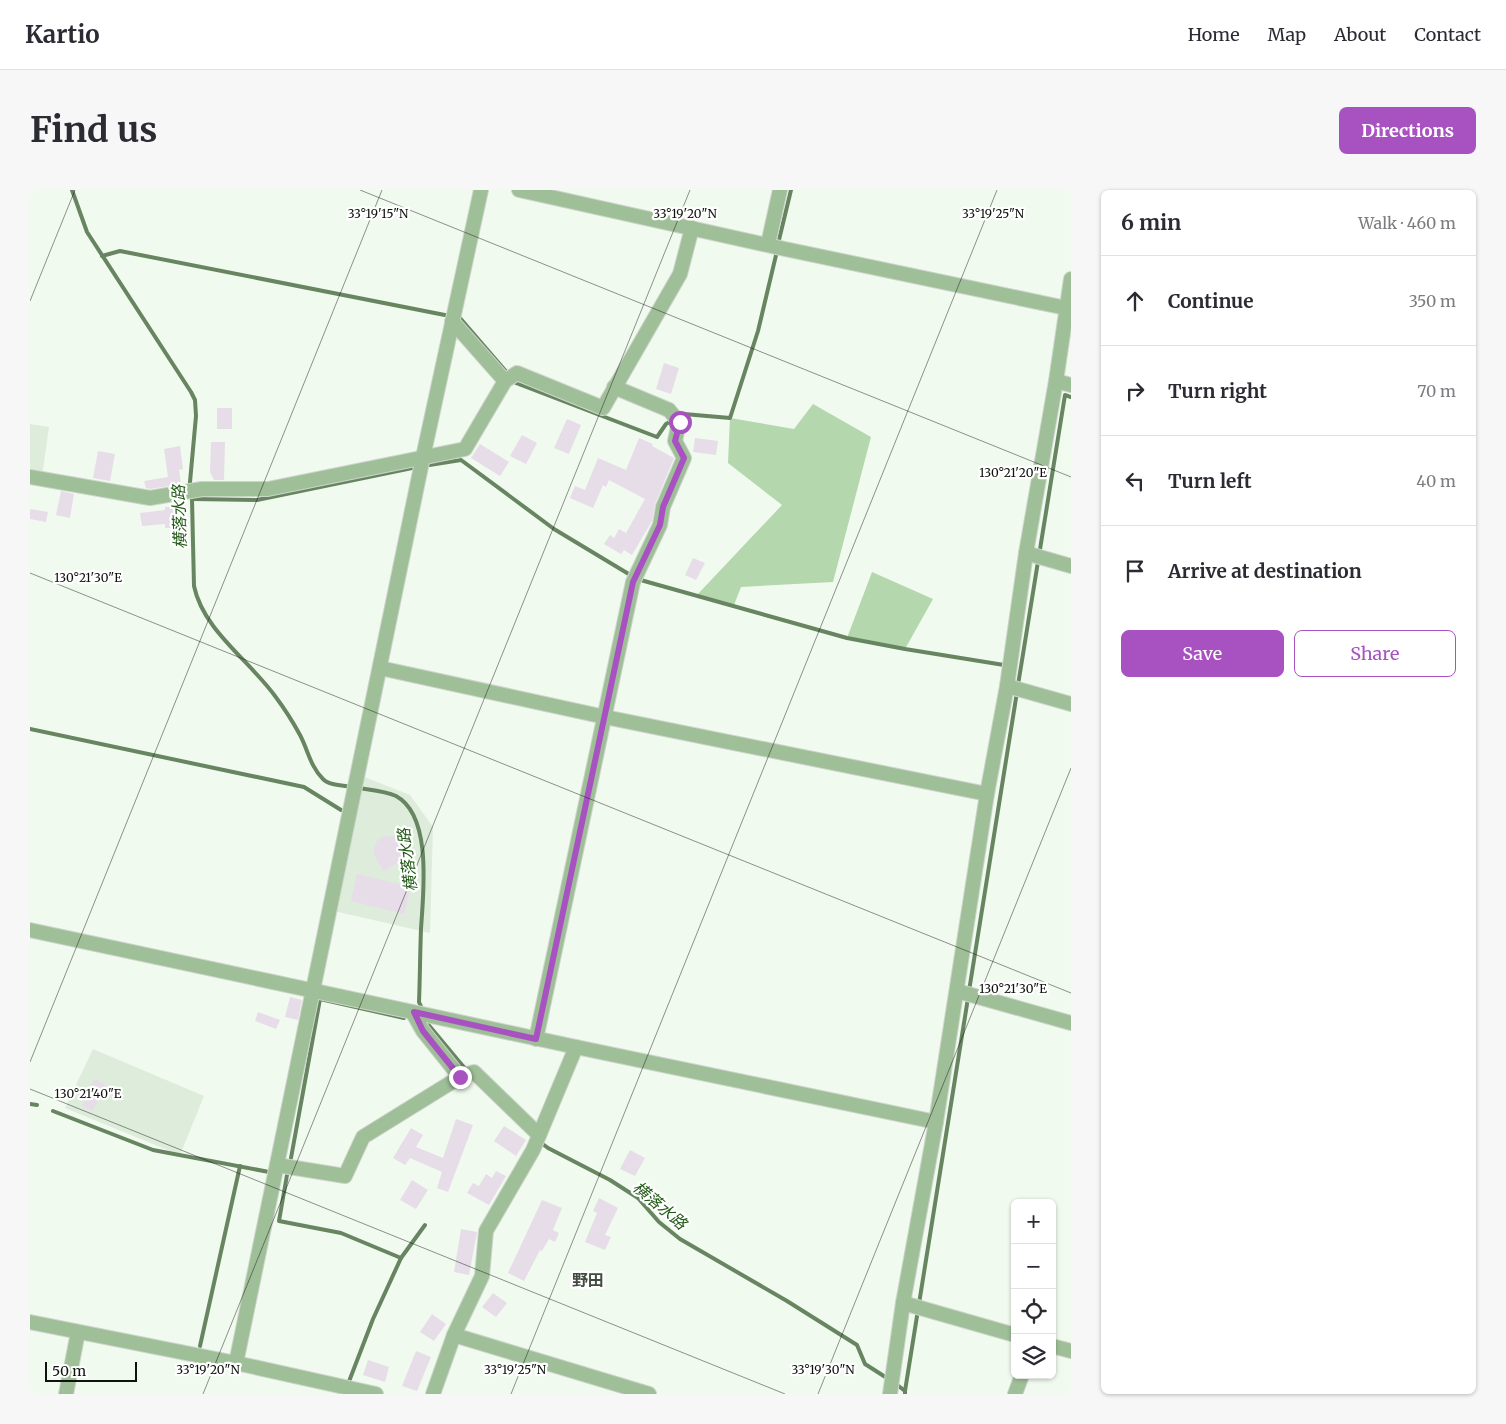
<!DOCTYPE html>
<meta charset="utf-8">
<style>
:root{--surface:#fff;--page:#f7f7f7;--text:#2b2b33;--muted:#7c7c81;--line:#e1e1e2;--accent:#a852c1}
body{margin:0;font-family:Merriweather,"Noto Sans JP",serif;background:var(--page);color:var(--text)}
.controls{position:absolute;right:15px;bottom:15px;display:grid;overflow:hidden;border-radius:8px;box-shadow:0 1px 4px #0004}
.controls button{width:45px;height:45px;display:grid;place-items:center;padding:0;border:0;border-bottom:1px solid var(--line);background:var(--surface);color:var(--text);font:25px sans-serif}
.scale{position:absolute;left:15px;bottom:12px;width:92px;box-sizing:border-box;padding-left:5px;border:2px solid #0f120e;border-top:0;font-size:14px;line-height:18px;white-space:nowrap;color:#0f120e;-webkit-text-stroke:4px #fff;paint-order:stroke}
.stop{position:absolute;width:15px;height:15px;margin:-11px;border:4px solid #a852c1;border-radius:50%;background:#fff}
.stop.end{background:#a852c1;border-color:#fff;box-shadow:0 1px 5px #0008}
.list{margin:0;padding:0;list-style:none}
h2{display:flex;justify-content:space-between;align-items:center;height:65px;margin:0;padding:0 20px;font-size:21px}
h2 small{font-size:16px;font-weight:400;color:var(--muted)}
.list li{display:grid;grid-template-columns:32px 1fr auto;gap:15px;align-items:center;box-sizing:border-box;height:90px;padding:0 20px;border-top:1px solid var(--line)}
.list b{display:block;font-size:19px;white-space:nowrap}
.list em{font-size:16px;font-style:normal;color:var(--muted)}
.actions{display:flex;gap:10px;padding:15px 20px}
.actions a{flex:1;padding:11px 0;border:1px solid var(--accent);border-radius:8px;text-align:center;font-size:18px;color:var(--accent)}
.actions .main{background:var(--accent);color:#fff}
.icon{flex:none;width:28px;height:28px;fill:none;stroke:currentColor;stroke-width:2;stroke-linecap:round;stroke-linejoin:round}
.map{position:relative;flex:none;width:1041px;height:1204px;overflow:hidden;border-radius:8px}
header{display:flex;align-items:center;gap:30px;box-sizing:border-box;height:70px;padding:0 25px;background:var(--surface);border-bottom:1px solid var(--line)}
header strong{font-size:24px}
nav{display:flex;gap:28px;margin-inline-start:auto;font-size:18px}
.intro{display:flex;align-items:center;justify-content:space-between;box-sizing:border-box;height:120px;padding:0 30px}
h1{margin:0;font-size:35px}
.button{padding:12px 22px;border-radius:8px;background:var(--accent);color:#fff;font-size:18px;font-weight:700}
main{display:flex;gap:30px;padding:0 30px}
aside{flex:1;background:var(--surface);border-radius:8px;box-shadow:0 1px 4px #0004}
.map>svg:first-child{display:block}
</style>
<header>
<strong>Kartio</strong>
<nav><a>Home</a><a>Map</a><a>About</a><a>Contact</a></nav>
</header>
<div class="intro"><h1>Find us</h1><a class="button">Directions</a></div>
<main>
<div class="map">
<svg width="1041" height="1204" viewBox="0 0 1041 1204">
<rect width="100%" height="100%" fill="#f1faef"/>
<g fill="#deecdb">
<polygon points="0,234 19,237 11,294 0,293"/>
<polygon points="332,586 380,605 403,637 400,743 304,721"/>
<polygon points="63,859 174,906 150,965 35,918"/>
</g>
<g fill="#b4d7ae">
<polygon points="783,214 841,247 803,392 711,397 704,415 667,405 752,315 698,273 700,228 764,239"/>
<polygon points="842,382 903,409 875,459 817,448"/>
</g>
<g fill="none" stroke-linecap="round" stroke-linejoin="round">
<g stroke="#678561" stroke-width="4">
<path d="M42,0L57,42L161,202L165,210L166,226L160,292L162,309L164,396C173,440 220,471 245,506C254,518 263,532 270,545C278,560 280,576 293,589C299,596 313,595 322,597"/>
<polyline points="748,54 761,0"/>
<polyline points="72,66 90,61 430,128 486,193 627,247 636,234 643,230"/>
<polyline points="649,227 654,224 700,228 728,141 747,61"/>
<polyline points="393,276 431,270 524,339 607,389 817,448 875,459 974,475"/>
<polyline points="162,309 227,310 387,277"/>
<polyline points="988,495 1035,205 1041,207"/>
<polyline points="0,539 274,597 311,620"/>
<path d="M328,598C340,600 355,601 366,606C403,626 393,705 391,739C390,764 390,788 389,812L393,821"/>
<polyline points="939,801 987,502"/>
<polyline points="395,828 397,833 437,881"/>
<polyline points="0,914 7,915"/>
<polyline points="23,921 123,960 239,982"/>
<polyline points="510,952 518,958 580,990 608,1008 629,1032 650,1049 757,1111 827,1155 835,1174 860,1190"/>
<polyline points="261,968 290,809 374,828"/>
<polyline points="257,985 249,1031 311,1043 371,1068"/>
<polyline points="170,1156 210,976"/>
<polyline points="318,1194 343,1129 371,1068 395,1035"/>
<polyline points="866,1194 875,1201 875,1204"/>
<polyline points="875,1201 938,808"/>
</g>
</g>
<g fill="#e6dde8">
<polygon points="634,173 649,178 641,204 626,199"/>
<rect x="187" y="218" width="15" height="21"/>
<polygon points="537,229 551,235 539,264 524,258"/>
<polygon points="492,245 507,253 496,274 480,266"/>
<polygon points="609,248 623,254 622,256 644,268 625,314 622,331 602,365 594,360 591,364 574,354 580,345 584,348 589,339 596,343 615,309 579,290 576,297 573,295 563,318 540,308 545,296 555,300 568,268 596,280"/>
<polygon points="665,248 688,251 686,265 663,262"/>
<polygon points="181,252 195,252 194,290 184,290 180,282"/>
<polygon points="450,254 479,272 470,286 441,268"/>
<polygon points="150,256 153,279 149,280 151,294 120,299 116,298 114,291 138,287 134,259"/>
<polygon points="68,261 85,264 80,291 63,288"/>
<polygon points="31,301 44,304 40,328 26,325"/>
<polygon points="135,317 151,317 151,338 135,338 135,334 112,336 110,323 135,320"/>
<polygon points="0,319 18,322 16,332 0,329"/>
<polygon points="663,368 675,373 666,390 655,385"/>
<polygon points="354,646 362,646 369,649 373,656 373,664 370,671 354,681 344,665 344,658 347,651"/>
<polygon points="327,684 381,697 374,724 321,711"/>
<polygon points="260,807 272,810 268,830 255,827"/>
<polygon points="228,822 250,830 246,839 225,831"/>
<polygon points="64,889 75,894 63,921 52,916"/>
<polygon points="426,929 443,935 418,1002 407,998 412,982 380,968 375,975 363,968 381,938 393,945 386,957 413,968"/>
<polygon points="474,936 496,950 486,966 464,951"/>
<polygon points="600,960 615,968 605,986 590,979"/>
<polygon points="466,981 476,986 459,1015 437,1003 443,993 449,996 456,984 462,988"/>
<polygon points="382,990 398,1000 386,1019 370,1010"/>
<polygon points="569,1008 588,1018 575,1045 581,1047 575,1060 555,1052 567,1023 563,1021"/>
<polygon points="512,1010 532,1018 523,1040 529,1043 525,1052 519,1049 512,1061 510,1060 494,1091 478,1083"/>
<polygon points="431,1039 447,1042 439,1085 424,1082"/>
<polygon points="463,1103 477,1113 466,1127 452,1117"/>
<polygon points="402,1124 416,1134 404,1151 390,1142"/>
<polygon points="386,1161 401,1167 387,1201 372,1196"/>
<polygon points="338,1170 359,1177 355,1192 333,1185"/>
</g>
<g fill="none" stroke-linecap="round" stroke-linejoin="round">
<defs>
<g id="minor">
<polyline points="489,0 755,59 1036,118"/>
<polyline points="738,54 750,0"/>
<polyline points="422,131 475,191"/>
<polyline points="1026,191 1041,195"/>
<polyline points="0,287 120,308 172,299 238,299 435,259 475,191 487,183 573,218 650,84 662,38"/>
<polyline points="996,363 1041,376"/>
<polyline points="350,478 575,527 957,604"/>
<polyline points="977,496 1041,514"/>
<polyline points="0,740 546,857 906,932"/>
<polyline points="927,801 1041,833"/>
<polyline points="383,823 393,841 430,887"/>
<polyline points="506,849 603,392 630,335 633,317 654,268 645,251 649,232 639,220 584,197"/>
<polyline points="247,975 315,986 333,947 430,887 444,882 509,945"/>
<polyline points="873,1113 985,1145"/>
<polyline points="0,1132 206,1173 346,1204"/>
<polyline points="424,1145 619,1204"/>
<polyline points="1022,1156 1041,1161"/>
<polyline points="206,1173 393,267 451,0"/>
<polyline points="36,1204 48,1142"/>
<polyline points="403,1204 424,1145 452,1086 456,1041 503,960 546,857"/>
<polyline points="860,1204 873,1113 906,932 957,604 977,496 996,363 1026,191 1041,89"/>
<polyline points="985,1204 992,1185"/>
</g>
</defs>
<use href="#minor" stroke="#cdd5cb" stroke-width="16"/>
<use href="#minor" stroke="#9fbf98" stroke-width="14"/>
</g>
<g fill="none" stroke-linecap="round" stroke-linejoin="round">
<polyline stroke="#a852c1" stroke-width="6" points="430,887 393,841 384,822 506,849 603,392 630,335 633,317 654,268 645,251 650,232"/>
</g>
<path fill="none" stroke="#0f120e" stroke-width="1" stroke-opacity="0.45" d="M330,0L1041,287M0,111L45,0M0,383L1041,803M0,872L352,0M0,899L755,1204M173,1204L660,0M481,1204L967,0M788,1204L1041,578"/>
<g text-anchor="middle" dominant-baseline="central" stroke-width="4.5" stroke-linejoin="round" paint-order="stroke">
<g font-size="16" font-style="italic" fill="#235a18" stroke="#fff">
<text transform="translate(149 327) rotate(-92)">横落水路</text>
<text transform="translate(377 670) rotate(-97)">横落水路</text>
<text transform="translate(630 1015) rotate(40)">横落水路</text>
</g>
<g font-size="16" font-weight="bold" fill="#424a41" stroke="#fff">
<text x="558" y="1090">野田</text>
</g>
</g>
<g font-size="12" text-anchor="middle" fill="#0f120e" stroke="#fff" stroke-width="4.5" stroke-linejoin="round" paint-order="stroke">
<text x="348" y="28">33°19'15"N</text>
<text x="655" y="28">33°19'20"N</text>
<text x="963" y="28">33°19'25"N</text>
<text x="983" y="287">130°21'20"E</text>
<text x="58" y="392">130°21'30"E</text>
<text x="983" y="803">130°21'30"E</text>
<text x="58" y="908">130°21'40"E</text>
<text x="178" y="1184">33°19'20"N</text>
<text x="485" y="1184">33°19'25"N</text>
<text x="793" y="1184">33°19'30"N</text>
</g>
</svg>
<div class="controls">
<button>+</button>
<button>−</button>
<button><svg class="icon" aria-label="locate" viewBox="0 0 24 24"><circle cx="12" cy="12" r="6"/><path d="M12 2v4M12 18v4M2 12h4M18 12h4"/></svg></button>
<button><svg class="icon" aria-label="layers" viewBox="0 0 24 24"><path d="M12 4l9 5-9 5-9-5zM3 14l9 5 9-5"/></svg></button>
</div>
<div class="scale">50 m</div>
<div class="stop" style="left:650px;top:232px"></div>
<div class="stop end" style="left:430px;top:887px"></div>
</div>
<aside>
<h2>6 min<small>Walk · 460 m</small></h2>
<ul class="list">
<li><svg class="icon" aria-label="ahead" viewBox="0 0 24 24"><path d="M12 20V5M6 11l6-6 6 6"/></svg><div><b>Continue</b></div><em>350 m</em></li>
<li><svg class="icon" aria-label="right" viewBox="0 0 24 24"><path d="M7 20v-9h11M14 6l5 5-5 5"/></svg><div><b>Turn right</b></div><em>70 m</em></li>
<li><svg class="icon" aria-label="left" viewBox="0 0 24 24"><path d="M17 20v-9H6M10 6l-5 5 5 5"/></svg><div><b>Turn left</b></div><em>40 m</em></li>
<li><svg class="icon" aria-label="arrive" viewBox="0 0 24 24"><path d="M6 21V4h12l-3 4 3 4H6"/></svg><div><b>Arrive at destination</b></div></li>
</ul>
<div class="actions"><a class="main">Save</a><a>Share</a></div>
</aside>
</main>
